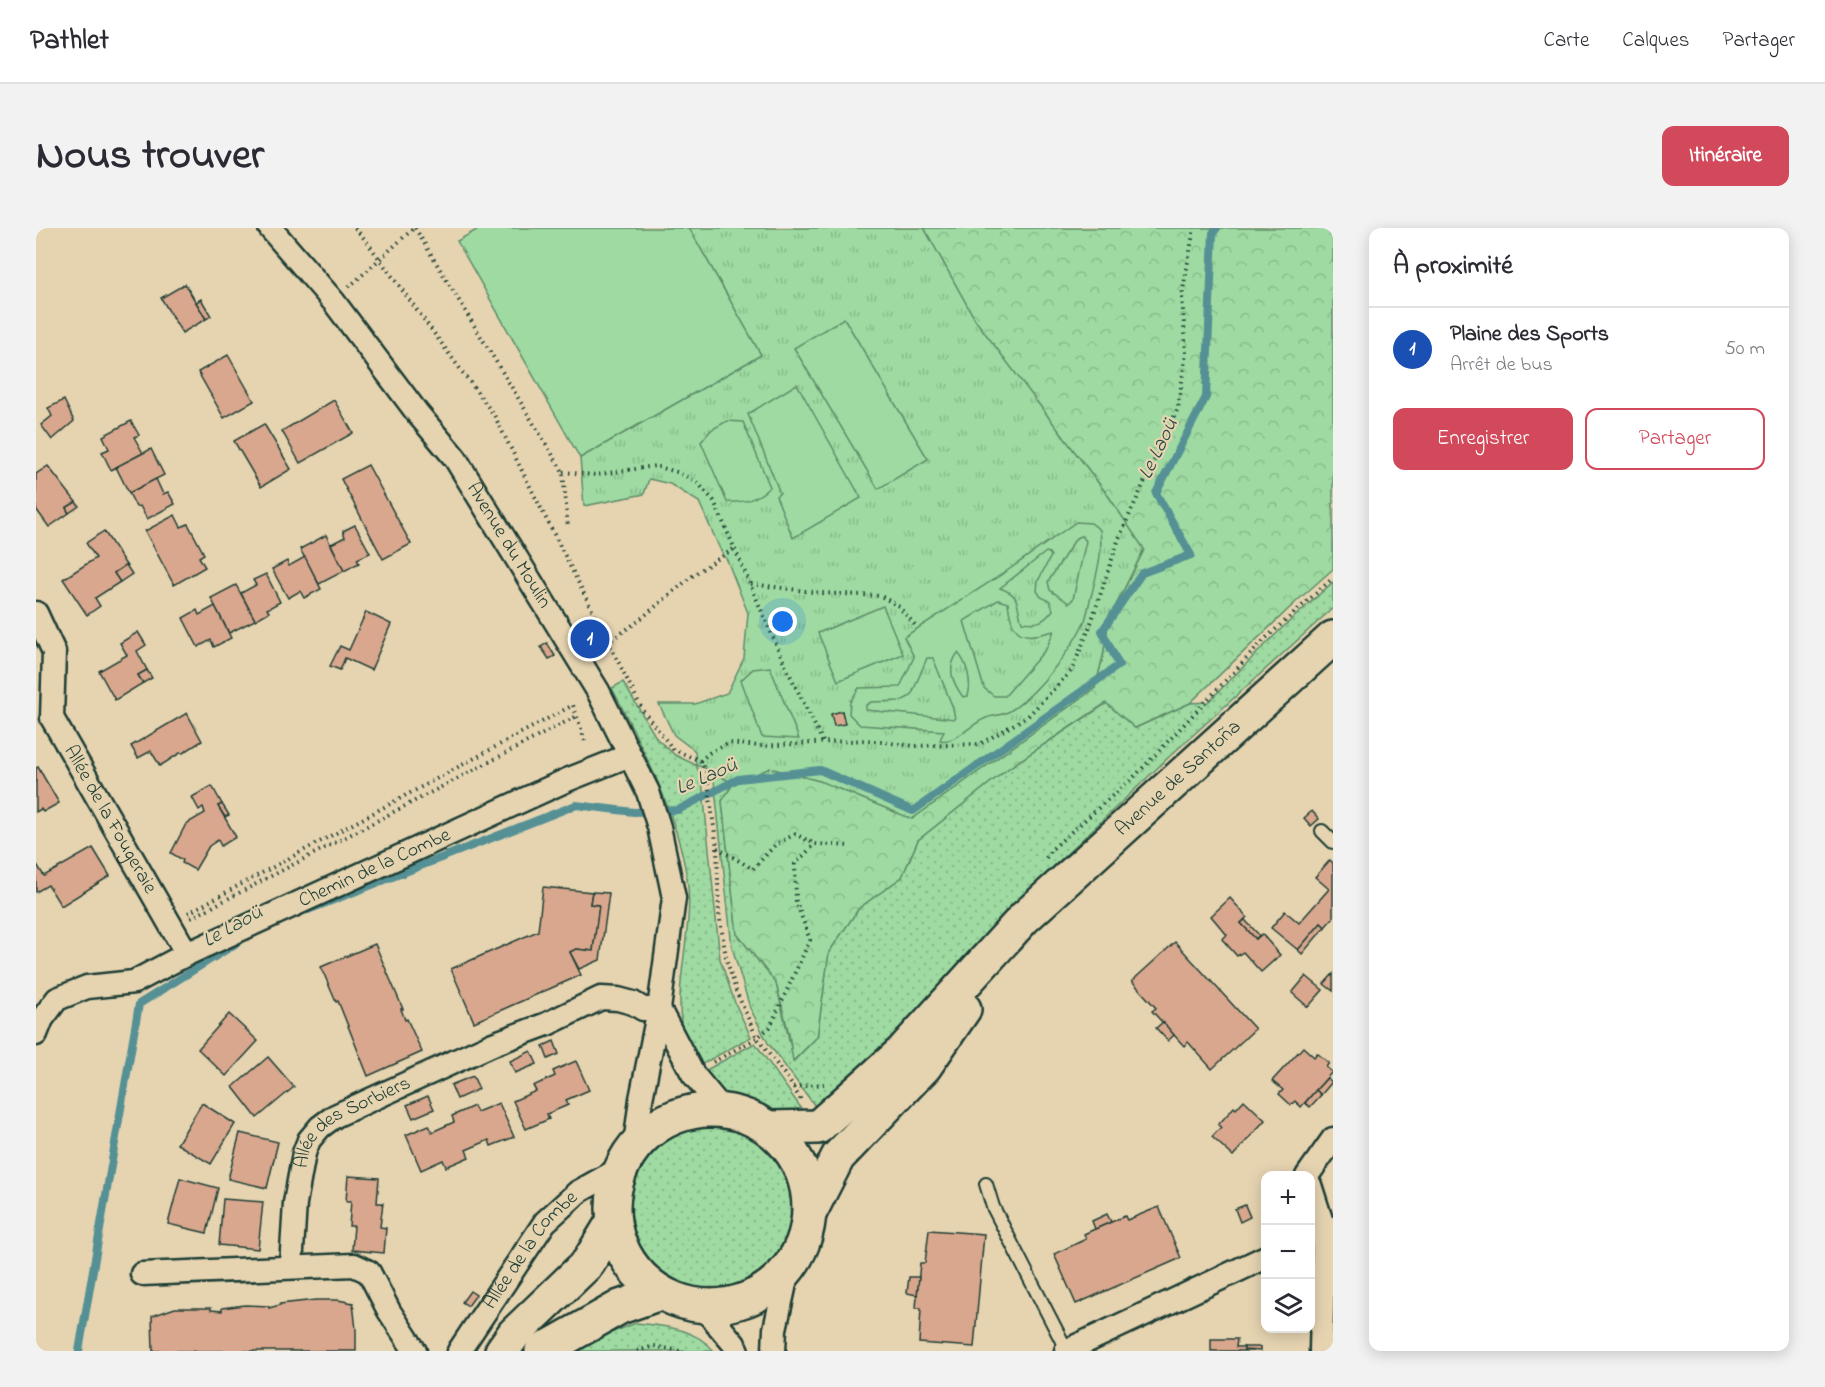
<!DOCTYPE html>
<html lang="fr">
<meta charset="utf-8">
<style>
:root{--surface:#fff;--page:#f2f2f3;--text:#2b2b33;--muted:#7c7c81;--line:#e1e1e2;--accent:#d1495b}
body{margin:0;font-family:"Indie Flower",sans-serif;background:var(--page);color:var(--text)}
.controls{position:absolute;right:18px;bottom:18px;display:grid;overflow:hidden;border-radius:12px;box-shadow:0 3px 15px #0003}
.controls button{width:54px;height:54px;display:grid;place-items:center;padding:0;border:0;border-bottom:2px solid var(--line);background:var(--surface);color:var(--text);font:30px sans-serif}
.you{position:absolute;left:747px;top:394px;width:21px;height:21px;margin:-15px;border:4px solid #fff;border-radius:50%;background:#1a73e8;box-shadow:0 0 0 9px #1a73e833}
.badge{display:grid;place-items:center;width:39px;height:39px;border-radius:50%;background:var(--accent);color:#fff;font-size:20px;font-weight:700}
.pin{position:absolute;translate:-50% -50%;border:3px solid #fff;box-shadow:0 2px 6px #0006}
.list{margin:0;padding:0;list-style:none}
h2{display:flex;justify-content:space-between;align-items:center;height:78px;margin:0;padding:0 24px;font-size:26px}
h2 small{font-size:20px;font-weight:400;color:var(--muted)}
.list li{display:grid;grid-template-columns:39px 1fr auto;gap:18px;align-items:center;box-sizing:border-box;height:84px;padding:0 24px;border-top:2px solid var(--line)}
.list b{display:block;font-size:22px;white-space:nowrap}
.list p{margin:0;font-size:20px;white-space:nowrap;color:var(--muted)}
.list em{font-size:20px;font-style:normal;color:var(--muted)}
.actions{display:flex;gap:12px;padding:18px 24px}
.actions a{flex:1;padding:14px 0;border:2px solid var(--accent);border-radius:12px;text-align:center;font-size:21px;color:var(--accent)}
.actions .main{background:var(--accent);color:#fff}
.icon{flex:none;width:33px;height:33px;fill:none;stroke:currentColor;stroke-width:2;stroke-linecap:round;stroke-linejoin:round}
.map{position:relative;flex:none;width:1297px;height:1123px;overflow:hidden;border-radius:12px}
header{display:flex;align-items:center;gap:36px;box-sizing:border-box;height:84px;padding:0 30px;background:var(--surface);border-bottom:2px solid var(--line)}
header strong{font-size:28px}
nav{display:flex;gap:33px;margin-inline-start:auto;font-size:21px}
.intro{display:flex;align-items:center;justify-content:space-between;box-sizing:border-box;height:144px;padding:0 36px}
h1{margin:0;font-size:42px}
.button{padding:15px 27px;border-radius:12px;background:var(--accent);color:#fff;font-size:21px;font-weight:700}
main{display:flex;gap:36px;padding:0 36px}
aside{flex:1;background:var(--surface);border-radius:12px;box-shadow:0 3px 15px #0003}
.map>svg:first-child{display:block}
</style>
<header>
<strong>Pathlet</strong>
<nav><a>Carte</a><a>Calques</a><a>Partager</a></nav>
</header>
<div class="intro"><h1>Nous trouver</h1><a class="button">Itinéraire</a></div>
<main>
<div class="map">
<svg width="1297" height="1123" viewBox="0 0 1297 1123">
<defs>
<pattern id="grass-dots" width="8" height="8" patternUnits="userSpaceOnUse" patternTransform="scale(1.5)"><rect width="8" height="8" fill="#9edaa1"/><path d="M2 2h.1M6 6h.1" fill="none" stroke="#88bc8b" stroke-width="1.8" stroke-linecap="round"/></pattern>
<pattern id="forest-crowns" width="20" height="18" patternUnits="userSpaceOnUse" patternTransform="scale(1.5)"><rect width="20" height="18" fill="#9edaa1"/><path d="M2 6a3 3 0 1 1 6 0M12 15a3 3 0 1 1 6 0" fill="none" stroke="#88bc8b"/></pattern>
<pattern id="park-tufts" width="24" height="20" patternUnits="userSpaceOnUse" patternTransform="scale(1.5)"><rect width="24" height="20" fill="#9edaa1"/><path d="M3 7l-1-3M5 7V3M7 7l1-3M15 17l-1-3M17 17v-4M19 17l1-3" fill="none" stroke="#88bc8b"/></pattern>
</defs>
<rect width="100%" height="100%" fill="#e6d4b1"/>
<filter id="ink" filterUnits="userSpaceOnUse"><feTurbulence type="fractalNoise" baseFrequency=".0167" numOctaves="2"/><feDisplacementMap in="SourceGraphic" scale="12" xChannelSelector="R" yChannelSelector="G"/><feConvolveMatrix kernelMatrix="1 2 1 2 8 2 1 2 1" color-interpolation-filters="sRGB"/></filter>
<g filter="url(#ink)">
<g fill="url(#grass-dots)" stroke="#5e8c6a" stroke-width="1.5">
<polygon points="1297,354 1297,380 1134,528 996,659 901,769 794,881 779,878 732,815 714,780 696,719 677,543 697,556 686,573 701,706 740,755 758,833 781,809 793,724 823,680 866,649 882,612 974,539 1071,475 1099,500 1154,475 1172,474 1245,401"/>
<path d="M587,454L621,511L639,527L660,537L666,552L684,731L699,775L715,809L661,839C657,828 650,817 647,805C636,757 659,700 651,650C640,582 607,521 576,460Z"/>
<polygon points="719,815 770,887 747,887 690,866 665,845"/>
<circle cx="676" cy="980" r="81"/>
<path d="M600,1095C628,1098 659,1100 678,1123H536L549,1115Z"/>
</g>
<polygon fill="url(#forest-crowns)" stroke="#5e8c6a" stroke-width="1.5" points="888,0 1297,0 1297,341 1262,372 1154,475 1099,500 1070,475 974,539 882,612 866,649 823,680 793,724 781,809 757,833 753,806 740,755 701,706 686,573 697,556 734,540 784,553 876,591 1059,460 1067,428 1073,391 1108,322 1073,269 939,93"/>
<polygon fill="url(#park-tufts)" stroke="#5e8c6a" stroke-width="1.5" points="653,0 888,0 940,93 1073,269 1108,321 1073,391 1067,428 1059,460 876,591 784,553 734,540 697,556 677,543 660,537 659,523 638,507 623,476 659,476 691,465 708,430 712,385 691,332 684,321 663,274 634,256 613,251 608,266 548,278 544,230 725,127"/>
<g fill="#9edaa1" stroke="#5e8c6a" stroke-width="1.5" fill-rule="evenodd">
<polygon points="444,0 653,0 725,127 544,230 421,13"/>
<polygon points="808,90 892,231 842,261 758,120"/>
<polygon points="761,156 825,270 757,310 740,268 744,265 712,186"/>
<path d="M691,193L707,194L734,259C721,271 709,275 691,274L665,214L675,202Z"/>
<path d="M1040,294L1055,295L1064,302C1067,325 1061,344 1056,365C1053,374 1052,384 1049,392C1037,420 1000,467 974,483C966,488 956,487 948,491C934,497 919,516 904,512L908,503L824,497L813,486L814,474L823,460L864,459L878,429L868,409L968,345ZM1046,308L1050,313L1037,371L1033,375L1014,362L1012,354L1040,310ZM1010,324L1013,325L1015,328L1002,353L1001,363L1005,369L1014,373L1017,382C1007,395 1002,396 986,394C979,375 986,368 964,360ZM962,372L972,375C974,391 977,411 999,407C1005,407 1012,404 1018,403L1010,421L969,468H958L948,460L928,393ZM922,425C931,435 936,454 932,468L927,469C917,455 910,441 922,425ZM891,430H897L917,480L919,491L830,482V477L835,474L865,473L875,468Z"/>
<polygon points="847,378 867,426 802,453 782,405"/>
<polygon points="734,439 763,511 726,509 705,452 717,441"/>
</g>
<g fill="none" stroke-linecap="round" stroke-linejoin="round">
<g stroke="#549095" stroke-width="8">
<polyline points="272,682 540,577 598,584 642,582 702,551 784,542 877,583 1083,437 1066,403 1106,345 1155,327 1120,265 1170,169 1177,5 1181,0"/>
<polyline points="43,1123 103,776 204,713"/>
</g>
</g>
<g fill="#d9a78d" stroke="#1f3d34" stroke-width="1.5">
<polygon points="149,56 170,91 146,105 125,70"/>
<polygon points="165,71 175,88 170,91 160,74"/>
<polygon points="192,127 218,173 188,190 162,144"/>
<polygon points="28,172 38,193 16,212 5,197 16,188 12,180"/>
<polygon points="298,172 317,205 264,235 246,203"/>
<polygon points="95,193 103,207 98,209 107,225 75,242 66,224 73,221 67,208"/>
<polygon points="228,196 255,241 225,259 198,213"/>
<polygon points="115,221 128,247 93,265 80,239"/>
<polygon points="332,237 375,316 347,331 305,251"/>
<polygon points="12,238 40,274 30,280 33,285 13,299 0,281 0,246"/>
<polygon points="120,251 127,266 132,264 139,276 111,291 104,278 100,279 93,265"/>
<polygon points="40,274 43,278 33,285 30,280"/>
<polygon points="139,287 145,299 152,296 168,326 163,329 169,339 138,357 109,303"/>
<polygon points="319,297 334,325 321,331 323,335 308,343 295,316 309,309 307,303"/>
<polygon points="68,303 90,337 78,345 84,354 59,370 64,378 51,387 27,351 60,330 50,315"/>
<polygon points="290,307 308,343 283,356 264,321"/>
<polygon points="269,329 285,361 268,370 264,363 252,370 236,341 251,333 253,338"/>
<polygon points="90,337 96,346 84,354 78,345"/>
<polygon points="230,346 244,374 231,381 233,384 219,392 205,365 220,357 217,352"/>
<polygon points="200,357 219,392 193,405 175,370"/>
<polygon points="179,378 195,410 178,419 175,412 162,419 147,390 161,382 163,387"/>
<polygon points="330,384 355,396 335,442 309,430 304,442 294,438 304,418 313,422"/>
<polygon points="552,402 560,414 555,418 547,405"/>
<polygon points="102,404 110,417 101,423 111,442 102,447 107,455 79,472 63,443 91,427 84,415"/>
<polygon points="511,415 519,428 513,431 505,419"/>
<polygon points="111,442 116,450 107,455 102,447"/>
<polygon points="806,483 809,496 798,498 795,486"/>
<polygon points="151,485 166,513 147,525 144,525 124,538 115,523 102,530 95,518"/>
<polygon points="2,539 23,575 7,584 5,581 0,584 0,540"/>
<polygon points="176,558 186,576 182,578 200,609 185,618 182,612 173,618 159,642 146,635 147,632 135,625 150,596 169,585 167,579 163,582 156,569"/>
<polygon points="186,576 193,587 189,589 182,578"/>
<polygon points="1276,583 1283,591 1275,598 1268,590"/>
<polygon points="57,620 74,648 25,678 12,657 0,664 0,635 8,648"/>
<polygon points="1294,632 1297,635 1297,690 1289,699 1285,695 1262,722 1235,700 1249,683 1263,695 1293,661 1279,649"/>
<polygon points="507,659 556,664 554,676 563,677 557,723 540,721 534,724 545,747 438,794 415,741 502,703"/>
<polygon points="556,664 573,665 564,732 543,741 534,724 540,721 557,723 563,677 554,676"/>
<polygon points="1194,670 1211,689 1205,695 1220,711 1226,706 1244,727 1225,744 1207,724 1201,728 1186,711 1191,707 1175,688"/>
<polygon points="1209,692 1223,707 1220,711 1205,695"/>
<polygon points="1285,695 1289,699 1266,726 1262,722"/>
<polygon points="1139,714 1219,801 1176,841 1152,814 1148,818 1138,807 1116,783 1120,780 1096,753"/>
<polygon points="339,716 367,781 365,781 369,792 371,791 386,824 332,848 302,773 300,774 285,739"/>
<polygon points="1297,746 1297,763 1288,756"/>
<polygon points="1270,748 1287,762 1272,779 1256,765"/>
<polygon points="193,786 222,813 190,848 162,821"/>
<polygon points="1127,794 1138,807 1132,813 1120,800"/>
<polygon points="518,813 523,826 512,831 507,818"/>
<polygon points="1267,819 1278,829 1281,825 1293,835 1290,839 1296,844 1265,879 1259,873 1255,877 1243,866 1247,862 1236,853"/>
<polygon points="495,823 501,836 479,845 474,833"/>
<polygon points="232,829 258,859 221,890 197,859"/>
<polygon points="540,833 553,862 530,872 532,877 511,886 513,891 490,901 477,873 500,863 497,858 519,848 517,843"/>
<polygon points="437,848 443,861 421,871 415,857"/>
<polygon points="1291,850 1296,854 1285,867 1280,862"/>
<polygon points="1280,862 1285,867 1274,879 1269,875"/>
<polygon points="392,868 398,881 377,890 371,877"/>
<polygon points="1208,872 1229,892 1197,928 1176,909 1185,899 1182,897 1198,879 1200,881"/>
<polygon points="166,875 199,896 175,936 141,916"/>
<polygon points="463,875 478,909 455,918 453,912 430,922 433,929 410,939 407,932 385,942 370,907 393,897 396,904 418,894 416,888 438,878 441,884"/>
<polygon points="204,905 242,914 231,960 192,951"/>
<polygon points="312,948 343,950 341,975 347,975 344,999 350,1000 348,1025 316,1022 318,998 313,998 315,973 310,973"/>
<polygon points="144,950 182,960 171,1005 132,996"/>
<polygon points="187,971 227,974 222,1021 183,1017"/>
<polygon points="1209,977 1214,989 1204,994 1199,981"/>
<polygon points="1123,979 1145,1030 1040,1076 1018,1026 1050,1011 1048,1006 1059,1001 1089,988 1091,992"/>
<polygon points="1071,986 1075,994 1059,1001 1056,993"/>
<polygon points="893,1002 948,1006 938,1119 883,1115 885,1080 880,1080 882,1056 884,1035 889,1035"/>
<polygon points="873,1049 883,1049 881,1067 871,1065"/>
<polygon points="434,1063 440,1067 432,1078 426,1074"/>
<polygon points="280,1072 302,1072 317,1075 320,1102 320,1123 117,1123 116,1088 139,1080 175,1080 175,1082 186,1083 186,1080 209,1077 233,1078 233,1080 244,1077 244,1076"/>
<polygon points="1175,1111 1201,1111 1200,1119 1208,1119 1208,1122 1218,1123 1175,1123"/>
<polygon points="1208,1119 1224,1119 1224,1123 1208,1122"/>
</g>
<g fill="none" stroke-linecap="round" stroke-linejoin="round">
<defs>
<g id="service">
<polyline points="1286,603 1297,614"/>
<polyline points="950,956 957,979 1031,1123"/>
</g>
<g id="minor">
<path id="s1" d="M234,0L298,74L382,186L419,230L562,463L612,564L623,599L638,670L623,781L605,871L599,917"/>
<path id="s2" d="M0,385L18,424L16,490L151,726"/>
<polyline points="623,781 657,846 686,881"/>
<path id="s3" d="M0,806L6,791L21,771L51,759L98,754L151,726L531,552L594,527"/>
<polyline points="1271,948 1297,911"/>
<polyline points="1274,957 1288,1001 1276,1007"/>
<path id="s4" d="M255,1038L259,975L268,925L273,912L284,899L299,888L457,816L511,796L565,770L582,771L597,775L607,781H623"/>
<polyline points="106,1046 318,1037 333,1044 353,1083 379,1123"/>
<polyline points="667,1079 698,1116 701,1123"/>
<path id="s5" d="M423,1123L509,994L542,964L585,940"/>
<polyline points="738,1123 739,1101 752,1042"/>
<polyline points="1030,1123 1230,1029"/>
<polyline points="1285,1123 1288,1001 1297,1000"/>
</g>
<g id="secondary">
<circle cx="675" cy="980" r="98"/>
<path id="s6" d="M734,900L782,899L865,825L988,690L1297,410"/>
<polyline points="774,984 802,929 889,838 928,781"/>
<polyline points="466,1123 478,1106 552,1035 577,994"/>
<polyline points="506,1123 584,1079 624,1065"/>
</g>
</defs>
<use href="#service" stroke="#1f3d34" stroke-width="16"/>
<use href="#minor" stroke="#1f3d34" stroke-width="27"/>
<use href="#secondary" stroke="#1f3d34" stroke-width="38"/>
<g stroke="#1f3d34" stroke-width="4" stroke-dasharray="1.5 4.5" stroke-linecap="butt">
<polyline points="319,0 331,14 458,187 607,483 637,521 664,533 670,543 681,620 683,685 690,729 700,763 721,810 752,851 765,872"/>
<polyline points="379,0 527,244 532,300"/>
<polyline points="313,59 378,0"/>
<polyline points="527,244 559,247 619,238 641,244 662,255 678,273 750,439 787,514"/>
<polyline points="715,356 785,365 845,368 862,378 879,397"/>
<polyline points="571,415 601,394 660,345 699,320"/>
<polyline points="664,533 673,525 693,515 723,518 830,512 879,518 944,516 992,488 1036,442 1054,398 1083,310 1142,180 1150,125 1146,68 1158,0"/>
<polyline points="681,620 717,641 739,617 759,606 779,616 815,618"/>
<polyline points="1010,630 1016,621 1101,546 1229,411 1297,350"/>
<polyline points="152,685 537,477 550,516"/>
<polyline points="155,690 541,488"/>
<polyline points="677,834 721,810 734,799 774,712 760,673 759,636 779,616"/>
<polyline points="757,859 788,856"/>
<polyline points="601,1123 618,1118 644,1123"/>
</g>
<use href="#service" stroke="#e6d4b1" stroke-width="12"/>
<use href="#minor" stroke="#e6d4b1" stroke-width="22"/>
<use href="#secondary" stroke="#e6d4b1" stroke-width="33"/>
</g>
</g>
<g text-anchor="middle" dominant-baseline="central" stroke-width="4.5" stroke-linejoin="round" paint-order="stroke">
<g font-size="20" fill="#1f3d34" stroke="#e6d4b1">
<text stroke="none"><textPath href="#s1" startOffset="398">Avenue du Moulin</textPath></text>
<text stroke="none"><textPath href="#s6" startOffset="550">Avenue de Santoña</textPath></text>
<text stroke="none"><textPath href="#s2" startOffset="226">Allée de la Fougeraie</textPath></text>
<text stroke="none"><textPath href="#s3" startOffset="387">Chemin de la Combe</textPath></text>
<text stroke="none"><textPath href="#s4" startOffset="172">Allée des Sorbiers</textPath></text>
<text stroke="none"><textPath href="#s5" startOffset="124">Allée de la Combe</textPath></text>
</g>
<g font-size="21" font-style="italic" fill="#284b44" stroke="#e6d4b1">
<text transform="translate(1123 221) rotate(-64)">Le Laoü</text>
<text transform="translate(671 549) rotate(-23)">Le Laoü</text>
<text transform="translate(197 699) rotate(-29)">Le Laoü</text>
</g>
</g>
</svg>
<div class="controls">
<button>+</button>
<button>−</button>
<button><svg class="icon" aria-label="layers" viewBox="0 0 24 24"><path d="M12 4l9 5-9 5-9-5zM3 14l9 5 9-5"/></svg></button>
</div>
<div class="you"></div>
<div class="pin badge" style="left:554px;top:411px;background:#1a4fb4">1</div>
</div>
<aside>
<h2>À proximité<small></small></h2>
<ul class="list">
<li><span class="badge" style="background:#1a4fb4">1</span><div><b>Plaine des Sports</b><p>Arrêt de bus</p></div><em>50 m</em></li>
</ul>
<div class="actions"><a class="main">Enregistrer</a><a>Partager</a></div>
</aside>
</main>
